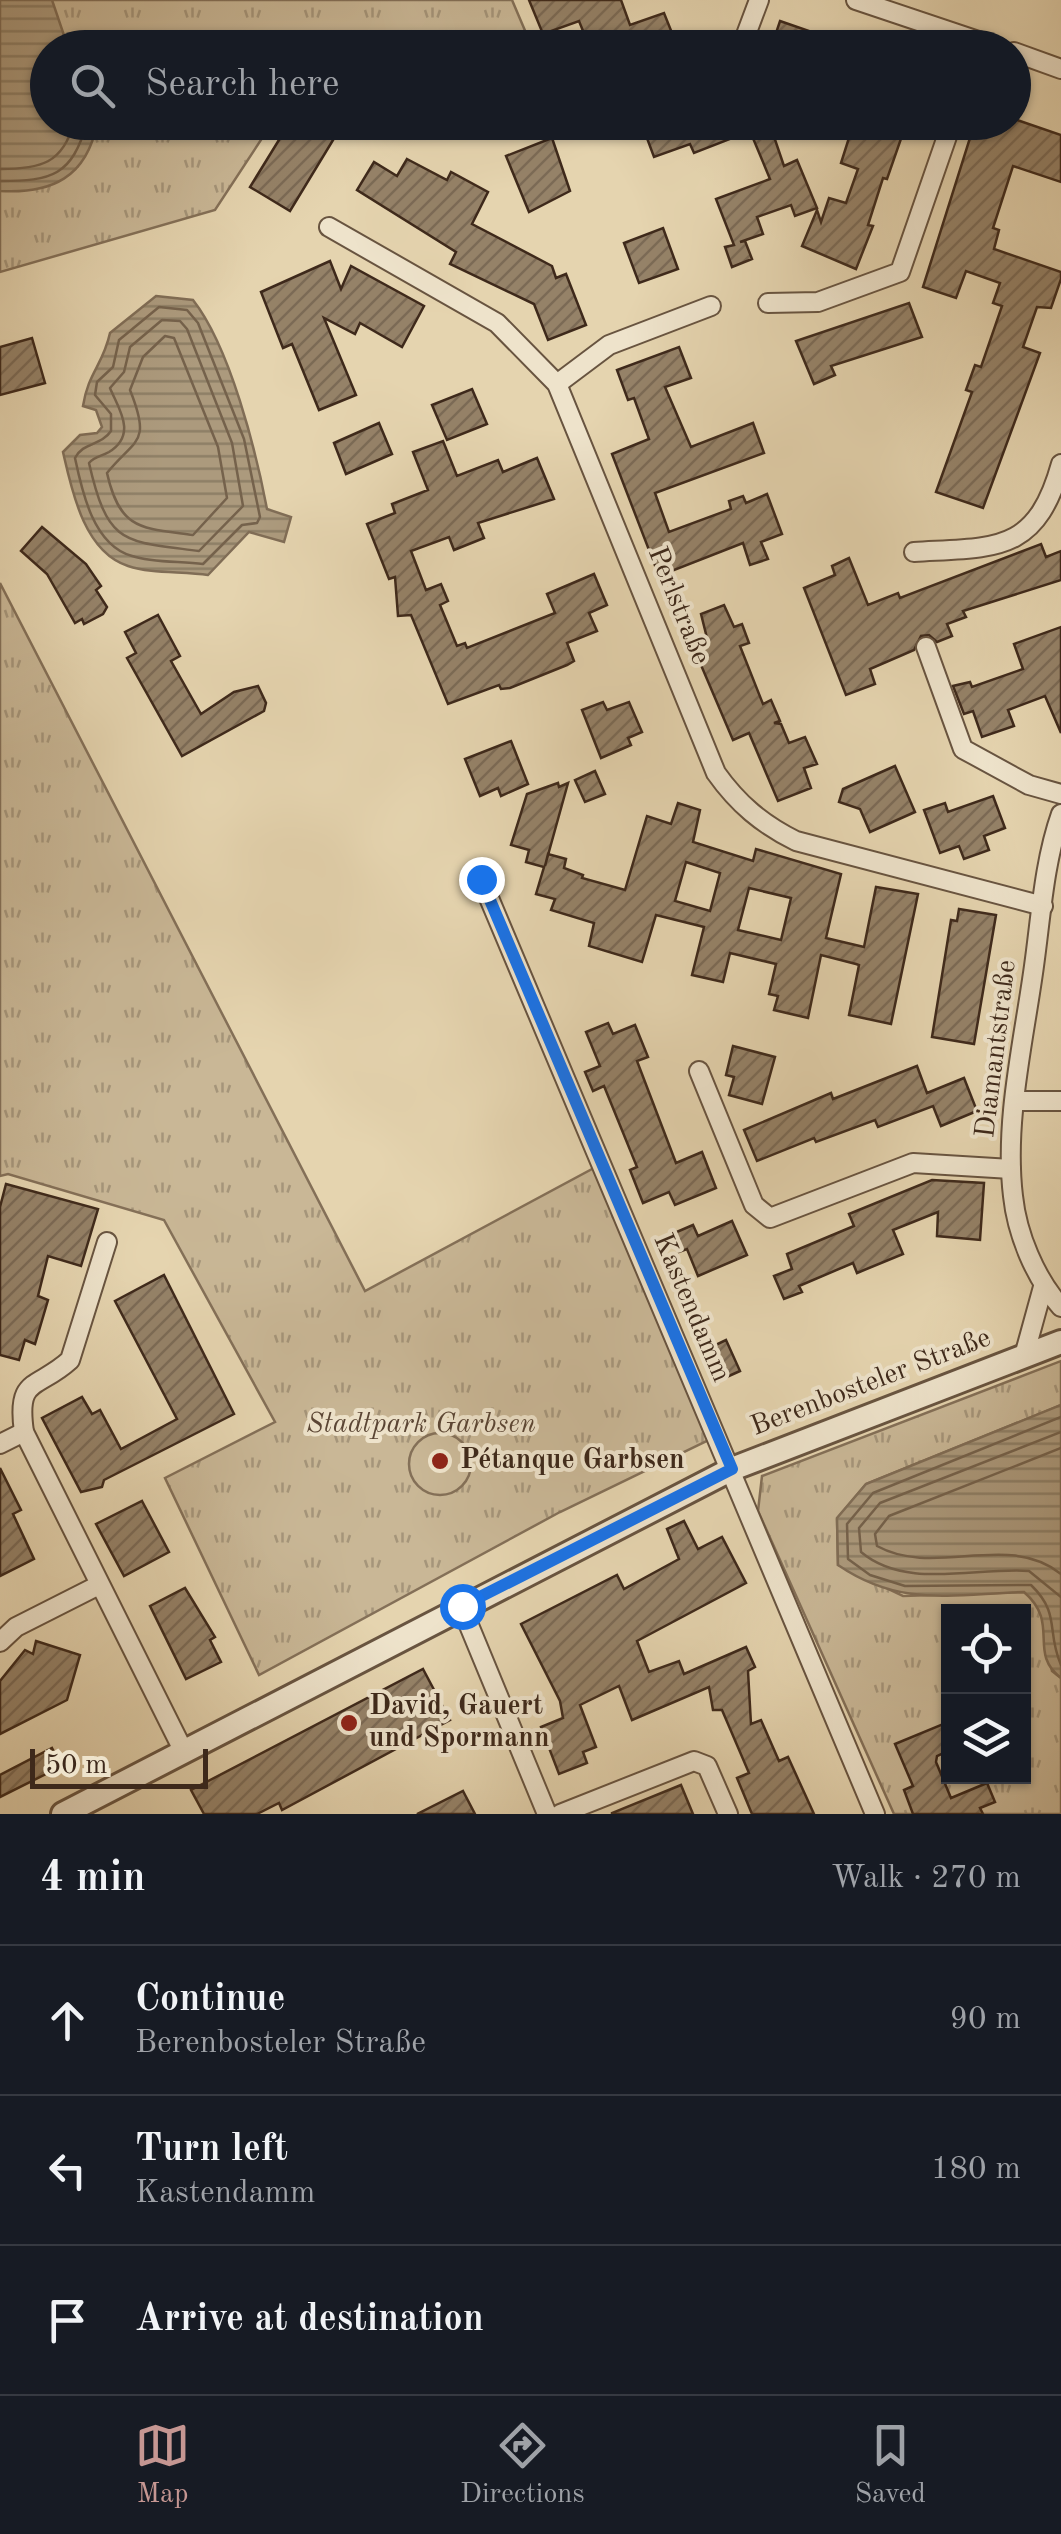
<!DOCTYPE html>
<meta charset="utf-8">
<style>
:root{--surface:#171b24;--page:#20242c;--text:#f1f3f6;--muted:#9ea1a6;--line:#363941;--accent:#c59692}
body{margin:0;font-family:"Old Standard TT",serif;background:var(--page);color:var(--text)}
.controls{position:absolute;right:30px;bottom:30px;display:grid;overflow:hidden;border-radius:0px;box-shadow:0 2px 8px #0004}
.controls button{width:90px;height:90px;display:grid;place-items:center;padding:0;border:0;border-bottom:2px solid var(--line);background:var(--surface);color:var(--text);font:50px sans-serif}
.scale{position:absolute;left:30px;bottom:25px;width:178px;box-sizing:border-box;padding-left:10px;border:5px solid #3e291b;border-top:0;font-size:28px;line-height:35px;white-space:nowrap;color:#3e291b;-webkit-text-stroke:8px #eee3cb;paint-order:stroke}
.stop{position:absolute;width:30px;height:30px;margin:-22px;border:8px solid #1a73e8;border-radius:50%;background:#fff}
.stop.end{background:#1a73e8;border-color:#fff;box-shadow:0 2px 10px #0008}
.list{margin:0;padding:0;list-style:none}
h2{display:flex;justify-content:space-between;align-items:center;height:130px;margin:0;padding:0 40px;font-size:42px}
h2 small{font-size:32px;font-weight:400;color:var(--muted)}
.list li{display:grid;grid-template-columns:65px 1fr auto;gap:30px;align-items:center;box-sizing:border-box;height:150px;padding:0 40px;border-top:2px solid var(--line)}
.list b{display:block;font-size:38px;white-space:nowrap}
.list p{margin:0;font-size:32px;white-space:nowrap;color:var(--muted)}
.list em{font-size:32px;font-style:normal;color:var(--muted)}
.icon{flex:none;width:55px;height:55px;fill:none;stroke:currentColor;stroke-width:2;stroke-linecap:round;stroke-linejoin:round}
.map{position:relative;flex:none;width:1061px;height:1814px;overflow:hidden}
.search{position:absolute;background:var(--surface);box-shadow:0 2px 8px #0004;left:30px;right:30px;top:30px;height:110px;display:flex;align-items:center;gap:25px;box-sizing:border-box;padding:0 35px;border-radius:55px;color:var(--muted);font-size:38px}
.sheet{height:580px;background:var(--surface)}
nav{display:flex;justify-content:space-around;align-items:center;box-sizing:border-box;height:140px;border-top:2px solid var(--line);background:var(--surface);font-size:28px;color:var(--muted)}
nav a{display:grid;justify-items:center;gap:5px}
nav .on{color:var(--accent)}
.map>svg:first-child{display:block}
</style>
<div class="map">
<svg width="1061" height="1814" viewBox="0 0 1061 1814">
<defs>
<pattern id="park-tufts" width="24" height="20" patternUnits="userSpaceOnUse" patternTransform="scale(2.5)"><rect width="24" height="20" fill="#c9b796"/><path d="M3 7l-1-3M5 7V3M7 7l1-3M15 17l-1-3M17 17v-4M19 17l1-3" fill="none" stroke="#a5957a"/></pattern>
<pattern id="water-rules" width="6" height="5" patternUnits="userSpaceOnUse" patternTransform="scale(2.5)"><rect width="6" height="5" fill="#ac9a7d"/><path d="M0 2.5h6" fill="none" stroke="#8d7e66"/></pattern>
<pattern id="building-hatch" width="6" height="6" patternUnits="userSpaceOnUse" patternTransform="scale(2.5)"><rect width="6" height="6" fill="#958268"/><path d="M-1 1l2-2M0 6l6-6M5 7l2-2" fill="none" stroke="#7b6a55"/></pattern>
</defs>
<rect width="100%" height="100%" fill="#e5d4af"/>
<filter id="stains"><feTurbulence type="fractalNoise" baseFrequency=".002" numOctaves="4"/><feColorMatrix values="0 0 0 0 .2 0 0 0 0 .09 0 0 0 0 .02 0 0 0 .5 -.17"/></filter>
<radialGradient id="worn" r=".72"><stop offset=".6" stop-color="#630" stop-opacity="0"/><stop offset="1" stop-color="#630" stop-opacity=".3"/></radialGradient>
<g fill="url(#park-tufts)" stroke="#847058" stroke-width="2.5" fill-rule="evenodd">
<polygon points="0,0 512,0 532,47 48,48 48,122 272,123 215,210 0,272"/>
<polygon points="0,583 365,1291 594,1168 709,1440 560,1512 259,1675 165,1478 275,1422 164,1220 8,1174 0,1176"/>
<path d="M1061,1361V1405L866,1484L837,1519L838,1565L903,1596L1024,1592L1041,1606L1052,1671L1061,1678V1814H894L758,1511L762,1476ZM948,1612H1024V1776H948Z"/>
</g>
<circle fill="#c9b796" stroke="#847058" stroke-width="2.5" cx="440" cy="1464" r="31"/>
<g fill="url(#water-rules)" stroke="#806d56" stroke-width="2.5">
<path d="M0,0H52L68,47L48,48V122L97,123C87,177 52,194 0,191Z"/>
<path d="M156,296L193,300C230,347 256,451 267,509L291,517L284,542L249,532L208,575C184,571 151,574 128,566C84,552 72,491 63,452L80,435L97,433L102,427L96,410L83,406C88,373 103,365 110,333Z"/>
<path d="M1061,1405V1678C1027,1652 1061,1624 1024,1592C952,1594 901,1608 838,1565L837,1518L866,1484Z"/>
</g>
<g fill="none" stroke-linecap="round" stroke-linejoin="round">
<g stroke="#75624c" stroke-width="2.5">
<path d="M0,169C40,169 63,164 74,122"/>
<path d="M0,181C52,181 72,176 87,122"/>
<path d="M159,307L187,310L198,323L244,439L260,517L257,523L242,525L203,564C181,561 153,563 132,556C93,545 82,491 75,458C83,442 101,446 111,431V414L95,395L97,382L113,367L119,340Z"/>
<path d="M162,320L180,321L187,329L232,443L243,506L199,551C123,541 108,546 89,463C95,456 100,457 109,452C138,434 118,408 110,388L124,372L130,347Z"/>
<path d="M165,336L174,338L218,447L227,498L193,535C142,528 120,531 107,473C135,438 152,445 130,390L143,357Z"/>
<path d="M1061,1417L873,1493L847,1524L848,1559L870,1575L905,1586L1031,1585C1061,1614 1046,1631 1061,1665"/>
<path d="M1061,1432L880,1503L859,1528L861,1552C906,1590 975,1567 1029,1571L1061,1597"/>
<path d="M1061,1448L889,1516L875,1534L877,1546C935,1578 1008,1531 1061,1574"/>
</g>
</g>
<g fill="url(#building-hatch)" stroke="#3e291b" stroke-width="2.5" fill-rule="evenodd">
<polygon points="529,0 621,0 630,25 664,13 678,48 590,48 579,21 543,34"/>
<polygon points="780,21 809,31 803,48 771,48"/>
<polygon points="1014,119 1061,135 1061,182 1013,166 993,228 999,230 994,249 1061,272 1061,279 1051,308 1037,307 1023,347 1040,353 983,508 936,492 972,392 966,390 975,365 981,367 1002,306 993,303 1000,283 966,271 956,298 923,287 975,122 1014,122"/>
<polygon points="290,122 344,122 290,211 250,187"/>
<polygon points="641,122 769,122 784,166 797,160 817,208 795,216 791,205 757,217 763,234 740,242 745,241 752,259 732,267 725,247 734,245 716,199 770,179 750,131 694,153 690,144 654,157"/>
<polygon points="854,122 874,122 903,133 887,179 883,178 868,225 873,226 856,269 802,246 817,210 821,222 829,198 846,203 858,169 841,163"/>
<polygon points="552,138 570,191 529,212 506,156"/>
<polygon points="407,159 447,180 451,172 488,192 472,224 552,266 556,278 566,274 586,325 548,340 534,304 450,264 456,252 357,190 374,162 397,176"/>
<polygon points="663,228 678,269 639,283 624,243"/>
<polygon points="330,261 341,289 351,266 424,306 402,347 360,323 355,334 324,318 356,395 319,410 292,344 283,348 261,292"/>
<polygon points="909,303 922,337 831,366 835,375 814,384 796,341"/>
<polygon points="32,338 45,383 0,395 0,347"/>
<polygon points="679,347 691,378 665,387 691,447 753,423 764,453 655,493 669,532 731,509 729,501 743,496 746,503 767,494 782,534 761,542 768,559 750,565 743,543 659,576 612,454 649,439 634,398 628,400 617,370"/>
<polygon points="472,389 487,424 447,440 432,405"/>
<polygon points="379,423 392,454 346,474 334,443"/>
<polygon points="443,441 457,476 498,460 503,472 537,458 554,499 478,523 484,538 454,550 449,537 411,551 426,590 441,584 448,601 440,605 457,646 465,643 467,648 555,613 547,594 594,574 607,605 589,613 597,631 567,643 574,661 567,665 510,688 501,689 499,685 448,704 411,615 398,616 395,577 389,579 367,524 395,513 392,504 428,490 413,452"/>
<polygon points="42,527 86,564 101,586 96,590 107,607 103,614 84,624 82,619 75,623 47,574 21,551"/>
<polygon points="1041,544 1046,557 1061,551 1061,580 963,611 966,617 947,624 952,636 937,642 929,635 921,636 914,650 870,669 875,684 846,695 804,588 835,575 832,566 849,558 868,605 898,593 900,598"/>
<polygon points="724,605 734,627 742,624 749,643 740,646 763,704 771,700 780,721 774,723 781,724 789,743 805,737 817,764 804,768 811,788 778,801 749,733 733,740 692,644 707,638 701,614"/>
<polygon points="158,615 180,656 171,661 201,714 234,692 258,686 266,703 264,711 182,756 127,658 136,653 125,632"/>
<polygon points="1061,627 1061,733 1045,696 1008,710 1014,726 982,737 973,711 964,714 953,686 970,682 972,687 1023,669 1014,644"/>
<polygon points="603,702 607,710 629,702 642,732 628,738 631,745 601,758 582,710"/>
<polygon points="511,741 528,784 501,796 498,788 480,796 465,759"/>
<polygon points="895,766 915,812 870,832 860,809 839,802 843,789"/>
<polygon points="595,771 605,794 585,802 575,780"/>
<path d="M558,783L559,787L568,783L545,866L548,854L566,859L564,868L583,875L582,878L625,890L647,816L671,824L678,803L700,810L693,842L753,861L756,849L841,874L826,938L864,947L876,887L918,894L891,1024L849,1015L859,965L856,964L821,955L808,1018L774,1010L778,996L769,994L776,964L730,953L723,982L692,975L704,927L656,915L642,962L589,946L594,923L551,910L555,899L536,894L544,867L526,862L529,850L511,845L527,794ZM686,862L720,873L710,911L675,901ZM749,888L791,898L781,940L738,930Z"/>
<polygon points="993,796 1005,828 984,836 989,850 964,859 959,846 940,853 924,810 945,803 948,812"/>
<polygon points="959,909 996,915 974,1044 932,1037 951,920 957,921"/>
<polygon points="608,1023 613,1034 635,1025 648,1057 637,1061 676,1163 702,1152 716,1188 675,1205 669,1192 643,1203 630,1170 637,1167 604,1086 593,1091 585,1072 600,1066 586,1032"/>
<polygon points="733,1046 775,1057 762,1104 729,1095 734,1077 726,1075"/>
<polygon points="917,1066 927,1093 964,1078 977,1111 941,1126 933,1106 878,1127 875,1120 816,1142 814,1138 757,1161 744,1130 831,1093 833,1099"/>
<polygon points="932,1180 984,1183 980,1240 937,1236 938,1212 893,1230 903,1254 857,1273 853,1263 799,1286 802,1292 784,1299 774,1276 792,1269 787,1254 854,1226 849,1214"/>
<polygon points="6,1184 98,1209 81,1266 48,1256 38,1296 48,1300 35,1344 25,1340 19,1360 0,1355 0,1207"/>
<polygon points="732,1221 747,1255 698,1276 687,1249 679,1252 672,1234 693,1225 698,1236"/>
<polygon points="164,1275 234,1414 104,1480 102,1487 81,1492 42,1418 82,1397 92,1414 100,1410 121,1449 177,1419 115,1301"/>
<polygon points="726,1340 740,1371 720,1380 707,1349"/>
<polygon points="0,1468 21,1510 13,1514 34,1559 0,1576"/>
<polygon points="142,1501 169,1552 124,1576 96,1524"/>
<polygon points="684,1521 698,1549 722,1537 746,1583 637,1641 649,1672 679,1661 684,1674 746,1647 755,1667 748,1671 751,1724 761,1720 779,1761 788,1757 814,1814 752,1814 737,1778 749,1773 722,1710 713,1710 709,1687 632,1720 619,1686 580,1705 596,1747 583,1752 587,1763 559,1774 541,1727 563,1718 560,1701 521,1624 617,1575 624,1589 679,1559 667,1529"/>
<polygon points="185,1588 215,1637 210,1640 221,1662 186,1679 150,1606"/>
<polygon points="36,1641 80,1655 67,1700 0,1734 0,1681 25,1650 33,1654"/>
<polygon points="423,1669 450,1720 282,1810 279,1803 257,1814 204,1814 191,1790"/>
<polygon points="948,1722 948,1751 937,1756 936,1762 951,1798 987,1783 995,1802 980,1808 983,1814 913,1814 904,1790 913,1786 895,1744"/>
<polygon points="52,1748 62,1766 0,1797 0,1775"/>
<polygon points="681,1785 693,1814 612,1814 612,1813"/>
<polygon points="463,1791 475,1814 417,1814"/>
</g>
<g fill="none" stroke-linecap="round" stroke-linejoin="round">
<defs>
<g id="minor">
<polyline points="856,0 999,48"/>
<polyline points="741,48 759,0"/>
<polyline points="1014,52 1061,69"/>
<path d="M329,227L497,323L557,384L716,773C738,804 762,824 796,841L1043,906"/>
<polyline points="768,303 818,302 900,272 952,122"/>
<polyline points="557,384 609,345 711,306"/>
<path d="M914,552C996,547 1036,554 1061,464"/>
<polyline points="926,647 963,749 1029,785 1061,794"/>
<path d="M1061,814C1044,862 1041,916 1034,966C1024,1040 1004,1121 1013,1196C1017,1234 1035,1278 1061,1307"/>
<polyline points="481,879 875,1814"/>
<polyline points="699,1071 754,1205 770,1218 913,1163 1011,1169"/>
<polyline points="1016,1101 1061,1101"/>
<path d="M107,1242L70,1360C37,1390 16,1376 24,1432L183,1750"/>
<polyline points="1024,1356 1043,1287"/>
<polyline points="0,1444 24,1432"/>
<polyline points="461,1606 547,1814"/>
<polyline points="0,1642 16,1627 99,1585"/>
<polyline points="560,1814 694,1761 707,1766 728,1814"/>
</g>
<polyline id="tertiary" points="63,1814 732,1469 1061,1342"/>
</defs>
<use href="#minor" stroke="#685440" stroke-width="22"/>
<use href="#tertiary" stroke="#685440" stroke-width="28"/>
<use href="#minor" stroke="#eee3cb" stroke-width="18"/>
<use href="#tertiary" stroke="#eee3cb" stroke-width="22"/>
</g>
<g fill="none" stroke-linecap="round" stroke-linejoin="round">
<polyline stroke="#1a73e8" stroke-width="12" points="462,1606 732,1469 481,879"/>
</g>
<g fill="#8f2418" stroke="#eee3cb" stroke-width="4">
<circle cx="440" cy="1461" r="10"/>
<circle cx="349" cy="1723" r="10"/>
</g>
<g text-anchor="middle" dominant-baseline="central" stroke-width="8" stroke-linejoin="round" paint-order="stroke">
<g font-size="28" fill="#3e291b" stroke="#eee3cb">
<text transform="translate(678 606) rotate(68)">Perlstraße</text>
<text transform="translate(997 1049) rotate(-83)">Diamantstraße</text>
<text transform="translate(691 1308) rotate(67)">Kastendamm</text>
<text transform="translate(871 1383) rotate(-21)">Berenbosteler Straße</text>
</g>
<g font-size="28" font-style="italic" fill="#5a4534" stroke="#eee3cb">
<text x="421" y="1425">Stadtpark Garbsen</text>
</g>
<g font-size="28" font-weight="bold" fill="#3e291b" stroke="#eee3cb" text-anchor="start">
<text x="460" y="1461">Pétanque Garbsen</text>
<text x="369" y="1707">David, Gauert<tspan x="369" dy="32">und Spormann</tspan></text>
</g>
</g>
<rect width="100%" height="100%" filter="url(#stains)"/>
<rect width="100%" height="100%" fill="url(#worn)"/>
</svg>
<div class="controls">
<button><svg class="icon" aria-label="locate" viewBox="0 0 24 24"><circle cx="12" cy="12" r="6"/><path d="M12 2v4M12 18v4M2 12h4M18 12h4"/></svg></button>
<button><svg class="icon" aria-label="layers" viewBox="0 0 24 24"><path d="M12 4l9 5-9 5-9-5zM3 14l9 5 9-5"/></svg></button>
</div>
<div class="scale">50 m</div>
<div class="stop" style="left:462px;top:1606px"></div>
<div class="stop end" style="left:481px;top:879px"></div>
<div class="search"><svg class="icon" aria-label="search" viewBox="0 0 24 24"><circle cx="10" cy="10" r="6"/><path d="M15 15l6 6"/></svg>Search here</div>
</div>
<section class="sheet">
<h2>4 min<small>Walk · 270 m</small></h2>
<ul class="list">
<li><svg class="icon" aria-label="ahead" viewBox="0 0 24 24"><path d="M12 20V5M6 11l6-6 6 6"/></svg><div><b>Continue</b><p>Berenbosteler Straße</p></div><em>90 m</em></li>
<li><svg class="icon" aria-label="left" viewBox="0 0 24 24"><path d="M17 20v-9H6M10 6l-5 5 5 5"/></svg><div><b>Turn left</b><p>Kastendamm</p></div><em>180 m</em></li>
<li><svg class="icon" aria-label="arrive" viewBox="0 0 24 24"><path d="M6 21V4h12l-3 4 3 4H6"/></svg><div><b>Arrive at destination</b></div></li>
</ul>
</section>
<nav>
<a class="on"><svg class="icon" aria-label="map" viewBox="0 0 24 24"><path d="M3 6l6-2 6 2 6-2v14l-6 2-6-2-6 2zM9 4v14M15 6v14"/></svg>Map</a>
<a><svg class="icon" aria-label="directions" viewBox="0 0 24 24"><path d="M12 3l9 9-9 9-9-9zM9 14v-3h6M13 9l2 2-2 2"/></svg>Directions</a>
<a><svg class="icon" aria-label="saved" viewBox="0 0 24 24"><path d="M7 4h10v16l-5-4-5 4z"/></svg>Saved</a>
</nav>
